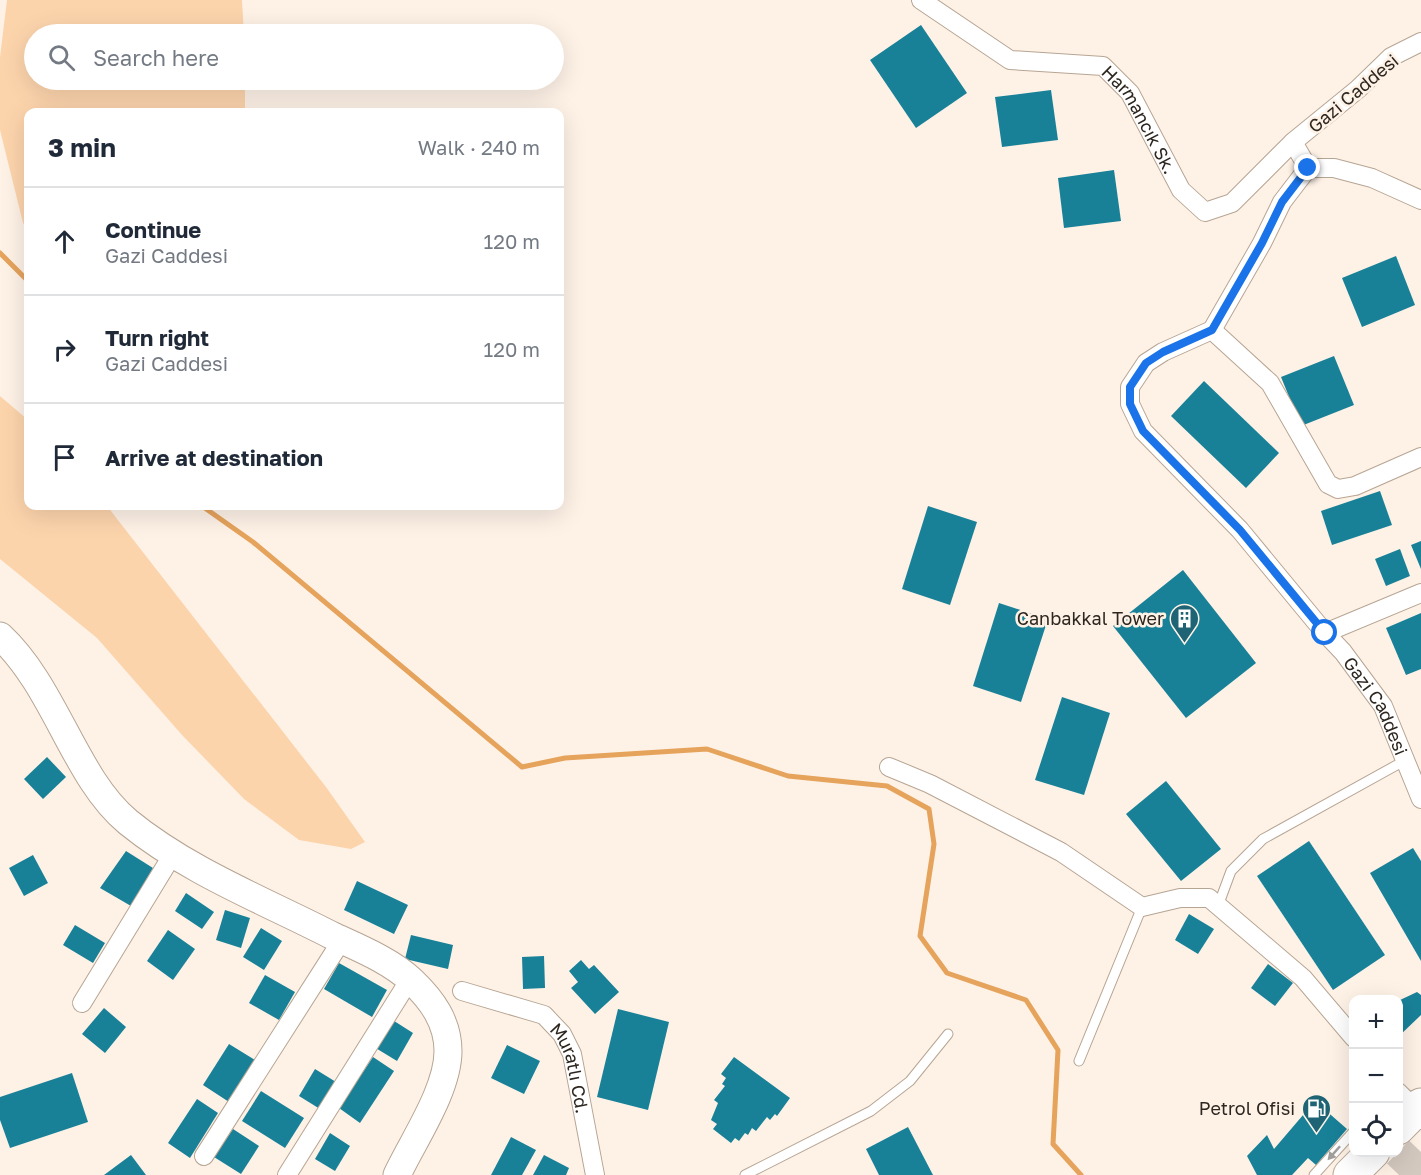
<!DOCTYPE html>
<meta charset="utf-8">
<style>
:root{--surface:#fff;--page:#f6f6f7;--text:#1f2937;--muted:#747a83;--line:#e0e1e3}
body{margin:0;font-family:"Golos Text",sans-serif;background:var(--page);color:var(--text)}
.controls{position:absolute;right:18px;bottom:18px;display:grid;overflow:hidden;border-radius:12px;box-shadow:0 6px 24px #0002}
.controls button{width:54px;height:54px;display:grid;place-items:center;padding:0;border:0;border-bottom:2px solid var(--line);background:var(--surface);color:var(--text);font:30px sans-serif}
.stop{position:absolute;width:18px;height:18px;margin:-14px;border:4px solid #1a73e8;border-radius:50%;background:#fff}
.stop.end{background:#1a73e8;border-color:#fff;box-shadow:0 2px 6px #0008}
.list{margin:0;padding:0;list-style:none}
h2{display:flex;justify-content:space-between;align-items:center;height:78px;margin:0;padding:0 24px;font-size:26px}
h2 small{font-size:20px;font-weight:400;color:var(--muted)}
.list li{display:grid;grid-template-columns:39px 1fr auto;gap:18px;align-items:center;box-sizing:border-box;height:108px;padding:0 24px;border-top:2px solid var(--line)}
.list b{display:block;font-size:22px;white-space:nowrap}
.list p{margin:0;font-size:20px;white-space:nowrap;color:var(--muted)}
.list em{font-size:20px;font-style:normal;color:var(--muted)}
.icon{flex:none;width:33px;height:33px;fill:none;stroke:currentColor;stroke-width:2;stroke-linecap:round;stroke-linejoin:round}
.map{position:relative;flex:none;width:1421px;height:1175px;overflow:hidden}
.search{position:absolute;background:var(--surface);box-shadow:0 6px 24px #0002;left:24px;top:24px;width:540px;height:66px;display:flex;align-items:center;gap:15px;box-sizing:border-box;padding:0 21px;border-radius:33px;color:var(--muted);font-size:22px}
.panel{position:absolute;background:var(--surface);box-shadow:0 6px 24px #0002;left:24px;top:108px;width:540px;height:402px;border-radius:12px}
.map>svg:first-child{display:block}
</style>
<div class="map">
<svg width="1421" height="1175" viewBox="0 0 1421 1175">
<rect width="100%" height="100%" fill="#fef2e7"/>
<g fill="#fcd4ac">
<polygon points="7,0 242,0 244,34 34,34 34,80 245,80 245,112 28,112 28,230 23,223 0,130 0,57"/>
<polygon points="0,396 28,420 28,506 107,506 326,787 365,842 351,849 299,840 244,799 182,735 97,638 0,559"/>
</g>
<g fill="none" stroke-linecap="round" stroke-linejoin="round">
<g stroke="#e5a35c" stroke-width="5">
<polyline points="0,253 28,281"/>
<polyline points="202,506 253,542 522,767 565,758 707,749 788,776 887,786 929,809 934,844 920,936 947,973 1026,1000 1058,1050 1053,1144 1081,1175"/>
</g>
</g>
<g fill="#188198">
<polygon points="921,25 967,93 916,128 870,60"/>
<polygon points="1051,90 1058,140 1002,147 995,97"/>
<polygon points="1114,170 1121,221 1064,228 1058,178"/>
<polygon points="1396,256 1415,305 1362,327 1342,278"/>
<polygon points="1334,356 1354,405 1301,426 1281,377"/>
<polygon points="1204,381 1279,453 1246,488 1171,416"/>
<polygon points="1380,491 1392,525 1332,545 1321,511"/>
<polygon points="928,506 977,522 950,605 902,589"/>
<polygon points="1421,541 1421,569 1411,545"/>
<polygon points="1400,549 1410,576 1386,586 1375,559"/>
<polygon points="1183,570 1256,663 1186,718 1113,626"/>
<polygon points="999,603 1048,619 1021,702 973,686"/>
<polygon points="1421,613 1421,669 1406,675 1386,628"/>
<polygon points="1062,697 1110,713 1084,795 1035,780"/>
<polygon points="47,757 66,777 43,799 24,779"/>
<polygon points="1166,781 1221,849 1181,881 1126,814"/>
<polygon points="1309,841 1385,955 1333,990 1257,876"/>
<polygon points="1413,848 1421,861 1421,961 1370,873"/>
<polygon points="126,851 153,868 131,906 100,888"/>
<polygon points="33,855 48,883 24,896 9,868"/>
<polygon points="357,881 408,905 394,934 344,910"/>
<polygon points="186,893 214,912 202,929 175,911"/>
<polygon points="225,910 250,918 241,948 216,940"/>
<polygon points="1189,914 1214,929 1198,954 1175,940"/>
<polygon points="75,925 105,943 93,963 63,945"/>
<polygon points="261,928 282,941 264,970 243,957"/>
<polygon points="168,930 195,949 173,980 147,961"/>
<polygon points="411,935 453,945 448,969 405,959"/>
<polygon points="544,956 545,988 523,989 522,957"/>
<polygon points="581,960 589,969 594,965 619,992 595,1014 571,988 578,982 569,971"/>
<polygon points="339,963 387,990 372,1017 324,989"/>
<polygon points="1268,964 1293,983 1275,1006 1251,988"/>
<polygon points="265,975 295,992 279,1020 249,1003"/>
<polygon points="1417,992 1421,995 1421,1015 1398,1037 1398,1001"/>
<polygon points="104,1008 126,1027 105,1053 82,1034"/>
<polygon points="618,1009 669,1022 648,1110 597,1097"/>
<polygon points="391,1019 413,1033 397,1061 374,1047"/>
<polygon points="229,1044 255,1060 229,1102 203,1085"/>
<polygon points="507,1045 540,1061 524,1094 491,1078"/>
<polygon points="373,1057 394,1071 360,1123 339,1108"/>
<polygon points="734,1057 790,1098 777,1116 775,1114 770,1120 767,1117 756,1131 752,1128 748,1135 745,1133 739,1141 735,1138 731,1143 713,1129 717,1124 711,1120 718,1103 714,1100 725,1086 722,1084 726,1078 721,1074"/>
<polygon points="315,1069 336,1082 320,1109 299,1096"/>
<polygon points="72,1073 88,1122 10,1148 0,1120 0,1097"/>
<polygon points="261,1091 304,1118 285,1148 242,1121"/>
<polygon points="197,1099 218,1113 190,1158 168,1143"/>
<polygon points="1315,1101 1347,1129 1316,1165 1308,1158 1292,1175 1257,1175 1247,1156 1267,1135 1274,1149"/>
<polygon points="908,1127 933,1175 879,1175 866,1149"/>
<polygon points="233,1129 259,1146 241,1174 214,1157"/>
<polygon points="330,1133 350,1146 335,1171 315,1159"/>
<polygon points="511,1137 536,1150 522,1175 491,1175"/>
<polygon points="131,1155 146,1175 104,1175"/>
<polygon points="544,1155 569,1168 566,1175 533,1175"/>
</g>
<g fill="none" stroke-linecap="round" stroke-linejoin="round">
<polyline stroke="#d4c9bf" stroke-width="33" stroke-dasharray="33 16" stroke-linecap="butt" points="1399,1175 1421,1152"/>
<defs>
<g id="lane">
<polyline points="1218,906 1231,871 1263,839 1404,761"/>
<polyline points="1079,1061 1142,907"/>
<polyline points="745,1175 871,1111 910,1081 948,1034"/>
<polyline points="1314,1175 1354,1131"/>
</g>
<g id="street">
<path id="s1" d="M921,0L1010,60L1103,66L1130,93L1181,190L1205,212L1232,203L1293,142"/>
<path id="s2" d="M1421,42L1391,57L1358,89L1293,142L1308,168L1282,202L1262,243L1212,330L1163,352L1146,363L1130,387V404L1143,431L1240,530L1325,633L1343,652L1383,706L1421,799"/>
<polyline points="1308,168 1334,168 1372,178 1421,200"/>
<polyline points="1212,330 1270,383 1328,484 1338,489 1355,486 1421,457"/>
<polyline points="1325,633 1421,593"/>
<polyline points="889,767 930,784 1061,852 1142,907 1180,898 1209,898 1303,978 1354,1038"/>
<path id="s3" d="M462,991L544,1015L562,1034L572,1054L595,1175"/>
<polyline points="82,1003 173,854"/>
<polyline points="1398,1092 1416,1110"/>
<polyline points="204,1156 342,940"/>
<polyline points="287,1175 410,979"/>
</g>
<path id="secondary" d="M0,636C56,688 74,777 128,822C188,871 265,901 333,936C359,948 391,961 412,981C432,1000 448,1022 448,1051C448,1090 414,1139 397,1175"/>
<g id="highway">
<polyline points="1398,1128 1421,1105"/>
<polyline points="1350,1175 1373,1152"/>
</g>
</defs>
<use href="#lane" stroke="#b7a593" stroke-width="11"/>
<use href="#street" stroke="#b7a593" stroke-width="20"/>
<use href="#secondary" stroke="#b7a593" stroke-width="29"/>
<use href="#highway" stroke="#b7a593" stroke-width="35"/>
<use href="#lane" stroke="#fff" stroke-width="9"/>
<use href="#street" stroke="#fff" stroke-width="18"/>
<use href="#secondary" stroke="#fff" stroke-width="27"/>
<use href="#highway" stroke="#fff" stroke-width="33"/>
</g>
<defs><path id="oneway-solid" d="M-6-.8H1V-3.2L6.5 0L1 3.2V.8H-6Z" transform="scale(1.5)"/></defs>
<use fill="#a19e9b" href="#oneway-solid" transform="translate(1334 1153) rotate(132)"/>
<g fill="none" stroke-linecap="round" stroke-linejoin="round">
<polyline stroke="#1a73e8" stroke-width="8" points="1308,168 1282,202 1262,243 1212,330 1163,352 1146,363 1130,387 1130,404 1143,431 1240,530 1325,633"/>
</g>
<defs>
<symbol id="building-pin" viewBox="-11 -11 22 30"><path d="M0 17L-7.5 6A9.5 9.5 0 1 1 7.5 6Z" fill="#1e6475" stroke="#fef2e7"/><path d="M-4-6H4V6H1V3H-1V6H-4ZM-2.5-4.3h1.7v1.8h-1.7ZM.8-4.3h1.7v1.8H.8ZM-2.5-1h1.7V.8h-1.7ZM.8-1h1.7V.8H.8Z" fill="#fff"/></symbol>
<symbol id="fuel-pin" viewBox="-11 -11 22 30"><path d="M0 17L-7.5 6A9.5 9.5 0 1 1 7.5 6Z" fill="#1e6475" stroke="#fef2e7"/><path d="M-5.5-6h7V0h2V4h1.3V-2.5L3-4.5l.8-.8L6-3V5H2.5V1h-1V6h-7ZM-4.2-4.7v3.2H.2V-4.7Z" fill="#fff"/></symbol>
</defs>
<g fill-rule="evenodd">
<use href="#building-pin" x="1168" y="602" width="33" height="45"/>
<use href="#fuel-pin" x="1300" y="1092" width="33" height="45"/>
</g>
<g text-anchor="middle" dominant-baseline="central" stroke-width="5" stroke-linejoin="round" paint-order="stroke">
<g font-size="18" fill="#2e2720" stroke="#fef2e7">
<text transform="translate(1353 93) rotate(-40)">Gazi Caddesi</text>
<text stroke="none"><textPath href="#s1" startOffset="266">Harmancık Sk.</textPath></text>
<text stroke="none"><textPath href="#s2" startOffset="894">Gazi Caddesi</textPath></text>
<text stroke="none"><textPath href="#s3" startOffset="147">Muratlı Cd.</textPath></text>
</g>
<g font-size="18" fill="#2e2720" stroke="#fef2e7" text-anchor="end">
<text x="1164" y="618">Canbakkal Tower</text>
<text x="1295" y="1108">Petrol Ofisi</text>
</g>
</g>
</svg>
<div class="controls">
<button>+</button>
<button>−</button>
<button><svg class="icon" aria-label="locate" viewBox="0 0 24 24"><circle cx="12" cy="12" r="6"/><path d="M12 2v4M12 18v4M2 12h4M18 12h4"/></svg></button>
</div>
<div class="stop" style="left:1325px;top:633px"></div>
<div class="stop end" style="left:1308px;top:168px"></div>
<div class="search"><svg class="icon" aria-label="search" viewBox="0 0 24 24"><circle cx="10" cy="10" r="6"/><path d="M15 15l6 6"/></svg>Search here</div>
<section class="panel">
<h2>3 min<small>Walk · 240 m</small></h2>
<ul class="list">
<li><svg class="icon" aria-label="ahead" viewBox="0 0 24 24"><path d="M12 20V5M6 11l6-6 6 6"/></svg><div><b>Continue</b><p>Gazi Caddesi</p></div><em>120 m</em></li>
<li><svg class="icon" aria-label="right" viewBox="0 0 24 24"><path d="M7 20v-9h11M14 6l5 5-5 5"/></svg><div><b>Turn right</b><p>Gazi Caddesi</p></div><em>120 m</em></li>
<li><svg class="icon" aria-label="arrive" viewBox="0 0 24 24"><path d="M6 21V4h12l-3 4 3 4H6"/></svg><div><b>Arrive at destination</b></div></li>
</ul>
</section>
</div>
